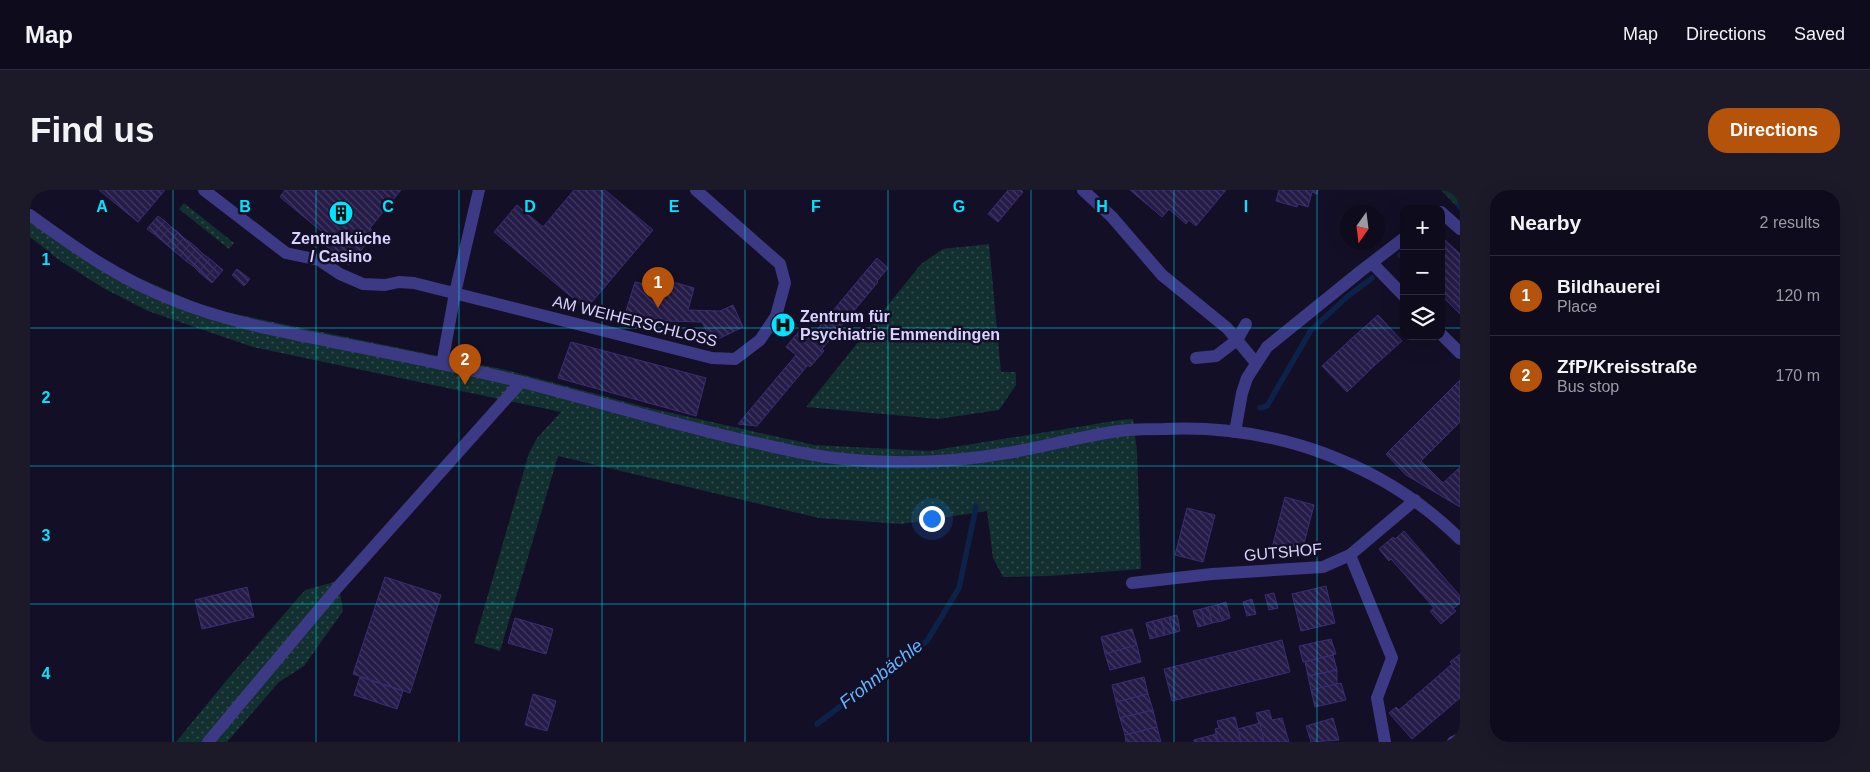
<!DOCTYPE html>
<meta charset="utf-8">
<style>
:root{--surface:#0e0b1c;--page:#1c1929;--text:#f1f3f6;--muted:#9b9ba3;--line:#2e2b3b;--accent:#b45309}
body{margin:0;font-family:Arial,sans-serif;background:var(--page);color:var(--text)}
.controls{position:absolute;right:15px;top:15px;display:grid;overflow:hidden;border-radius:10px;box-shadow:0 5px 20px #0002}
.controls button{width:45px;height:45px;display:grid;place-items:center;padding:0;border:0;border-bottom:1px solid var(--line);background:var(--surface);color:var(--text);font:25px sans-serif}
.compass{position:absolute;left:1310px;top:15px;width:45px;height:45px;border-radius:50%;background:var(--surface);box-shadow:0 5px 20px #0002;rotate:194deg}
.you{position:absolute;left:901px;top:328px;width:18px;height:18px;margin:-12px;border:4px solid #fff;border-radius:50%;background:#1a73e8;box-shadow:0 0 0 8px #1a73e833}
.badge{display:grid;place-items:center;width:32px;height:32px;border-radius:50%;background:var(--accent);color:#fff;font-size:16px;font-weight:700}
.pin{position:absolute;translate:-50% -41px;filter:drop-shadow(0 1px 2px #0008)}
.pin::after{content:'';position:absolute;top:26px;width:18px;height:15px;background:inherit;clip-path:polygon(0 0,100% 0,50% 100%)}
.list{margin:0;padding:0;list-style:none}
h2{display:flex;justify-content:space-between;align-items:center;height:65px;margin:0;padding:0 20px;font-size:21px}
h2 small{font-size:16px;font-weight:400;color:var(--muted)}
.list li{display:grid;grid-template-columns:32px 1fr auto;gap:15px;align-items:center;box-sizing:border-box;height:80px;padding:0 20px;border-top:1px solid var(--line)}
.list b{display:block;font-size:19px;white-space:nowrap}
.list p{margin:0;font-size:16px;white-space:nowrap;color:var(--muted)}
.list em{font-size:16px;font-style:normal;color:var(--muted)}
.icon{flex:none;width:28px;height:28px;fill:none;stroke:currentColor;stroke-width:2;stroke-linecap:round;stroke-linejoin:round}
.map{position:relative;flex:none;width:1430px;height:552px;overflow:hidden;border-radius:20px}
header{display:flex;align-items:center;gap:30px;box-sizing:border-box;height:70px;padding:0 25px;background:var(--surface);border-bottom:1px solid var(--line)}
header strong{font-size:24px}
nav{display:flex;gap:28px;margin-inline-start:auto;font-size:18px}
.intro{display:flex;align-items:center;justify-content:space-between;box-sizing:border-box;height:120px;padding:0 30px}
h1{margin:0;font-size:35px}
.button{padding:12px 22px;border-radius:20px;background:var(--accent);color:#fff;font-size:18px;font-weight:700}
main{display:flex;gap:30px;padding:0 30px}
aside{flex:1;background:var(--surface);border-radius:20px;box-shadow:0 5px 20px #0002}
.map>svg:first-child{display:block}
</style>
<header>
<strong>Map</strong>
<nav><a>Map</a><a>Directions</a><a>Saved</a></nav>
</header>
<div class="intro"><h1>Find us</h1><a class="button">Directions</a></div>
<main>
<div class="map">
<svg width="1430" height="552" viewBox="0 0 1430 552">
<defs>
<pattern id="green-dots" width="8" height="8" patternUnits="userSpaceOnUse" patternTransform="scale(1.25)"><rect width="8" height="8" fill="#12302f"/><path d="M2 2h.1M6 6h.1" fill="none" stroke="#344d4e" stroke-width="1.8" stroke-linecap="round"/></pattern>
<pattern id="building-back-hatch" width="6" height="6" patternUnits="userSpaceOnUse" patternTransform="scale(1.25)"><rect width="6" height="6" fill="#241b47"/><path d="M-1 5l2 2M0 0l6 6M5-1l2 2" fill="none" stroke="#433b63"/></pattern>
</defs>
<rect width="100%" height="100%" fill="#130f26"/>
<g fill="url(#green-dots)">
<polygon points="1411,0 1430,0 1430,20"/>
<polygon points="154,13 204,53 199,59 149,19"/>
<polygon points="0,19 83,77 181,119 476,180 615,217 784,255 899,261 1090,230 1103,229 1107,261 1111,379 1019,386 973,387 963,368 957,321 871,334 789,328 528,266 470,461 444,453 499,263 507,248 531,222 223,157 118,121 75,99 29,70 0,47"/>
<polygon points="959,54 971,182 986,182 986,195 969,220 908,229 776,217 891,74 913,59"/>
<polygon points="308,391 313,421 274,476 249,492 197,552 146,552 196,491 275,400"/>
</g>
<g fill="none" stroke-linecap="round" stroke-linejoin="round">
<g stroke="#0c2248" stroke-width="5.5">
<polyline points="1429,16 1430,15"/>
<polyline points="1370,65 1374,62"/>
<polyline points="1230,218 1237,216 1281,140 1317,107 1342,88"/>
<polyline points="787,534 897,451 929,398 946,317"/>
</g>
</g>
<g fill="url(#building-back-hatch)" stroke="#3b2d73">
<polygon points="69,0 135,0 108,32"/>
<polygon points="255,0 371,0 340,38 345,43 319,75 296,56 302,50 250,7"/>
<polygon points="544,0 575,0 623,40 556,119 464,42 487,15 513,37"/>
<polygon points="978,0 991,0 993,2 968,32 958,24"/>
<polygon points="1100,0 1196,0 1166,36 1159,30 1156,34 1139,19 1132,27"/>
<polygon points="1249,0 1288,0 1287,4 1282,2 1278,17 1268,14 1267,17 1246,11"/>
<polygon points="128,26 135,31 124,44 117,39"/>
<polygon points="135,31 141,37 130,49 124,44"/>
<polygon points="141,37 148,42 137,55 130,49"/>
<polygon points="148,42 154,48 143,60 137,55"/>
<polygon points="154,48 161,53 150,66 143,60"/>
<polygon points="1413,48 1430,64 1430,124 1411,105 1411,50"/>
<polygon points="161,53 167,58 156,71 150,66"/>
<polygon points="167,58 173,64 163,76 156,71"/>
<polygon points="173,64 180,69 169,82 163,76"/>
<polygon points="847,68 858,78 847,91 848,92 792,159 794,161 780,177 778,175 727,236 708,234 766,165 756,157 770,140 780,148"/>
<polygon points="180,69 187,75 176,88 169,82"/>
<polygon points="187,75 193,80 182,93 176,88"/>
<polygon points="207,79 220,89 214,96 202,85"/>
<polygon points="625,87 664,98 658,120 690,121 703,115 713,137 682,152 672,132 634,131 596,121 605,92 623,96"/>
<polygon points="1348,125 1372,151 1344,176 1320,150"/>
<polygon points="1320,150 1344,176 1317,202 1292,176"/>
<polygon points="541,152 676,188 666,226 528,188"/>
<polygon points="1430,190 1430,232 1391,271 1413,293 1430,277 1430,317 1376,285 1356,264"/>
<polygon points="1255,307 1284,315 1271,365 1242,358"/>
<polygon points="1157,318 1185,325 1173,372 1145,365"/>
<polygon points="1374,341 1430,406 1430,413 1423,419 1426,421 1411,434 1400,421 1404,418 1361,369 1359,371 1349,359 1363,347 1365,349"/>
<polygon points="355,387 411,405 380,503 323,484"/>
<polygon points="1296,396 1305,433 1271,441 1262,404"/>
<polygon points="217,397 224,427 172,439 165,410"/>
<polygon points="1244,403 1248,418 1239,420 1235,405"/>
<polygon points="1222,409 1226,424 1217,426 1213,412"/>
<polygon points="1196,412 1200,428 1192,431 1187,415"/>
<polygon points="1187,415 1192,431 1182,433 1178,417"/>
<polygon points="1178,417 1182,433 1175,435 1171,419"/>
<polygon points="1171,419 1175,435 1168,437 1163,421"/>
<polygon points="1147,425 1150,441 1143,443 1139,427"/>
<polygon points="1139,427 1143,443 1135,445 1131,429"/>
<polygon points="485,428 523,439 516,464 478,453"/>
<polygon points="1131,429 1135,445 1127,447 1123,431"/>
<polygon points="1123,431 1127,447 1120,449 1116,433"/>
<polygon points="1102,439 1107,455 1075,464 1071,447"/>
<polygon points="1301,449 1306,464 1273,472 1269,456"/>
<polygon points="1252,450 1260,482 1142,511 1134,479"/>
<polygon points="1107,455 1111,472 1080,480 1075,464"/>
<polygon points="1430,464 1430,508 1382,549 1359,523 1366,517 1369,520 1422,474 1420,472"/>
<polygon points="1303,465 1307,480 1278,486 1275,472"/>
<polygon points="1307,480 1307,494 1281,500 1278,486"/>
<polygon points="330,487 373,501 367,519 324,505"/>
<polygon points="1114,487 1118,504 1086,512 1082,495"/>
<polygon points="1311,493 1316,510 1285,517 1281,500"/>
<polygon points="503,504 526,511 517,541 495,535"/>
<polygon points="1118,504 1123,520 1090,528 1086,512"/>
<polygon points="1123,520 1127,537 1095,545 1090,528"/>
<polygon points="1239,520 1242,530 1252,528 1259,552 1234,552 1226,523"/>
<polygon points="1205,527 1211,552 1188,552 1185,539 1189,538 1187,531"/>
<polygon points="1303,528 1309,550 1281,552 1276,536"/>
<polygon points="1230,533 1234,552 1211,552 1208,539"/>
<polygon points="1127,537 1131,552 1096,552 1095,545"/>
<polygon points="1186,544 1188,552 1164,552 1164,550"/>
</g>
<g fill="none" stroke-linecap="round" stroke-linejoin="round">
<g stroke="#3d3a85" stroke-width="12">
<polyline points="174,0 256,63 289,70 310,84 333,94 355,95 369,92 384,93 682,168 705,169 730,150 746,126 755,93 750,74 666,0"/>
<polyline points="1053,0 1082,27 1132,85 1197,138 1226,173"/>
<polyline points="1411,22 1430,39"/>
<path d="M0,25C47,59 89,89 143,110C194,131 249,141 303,152C365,164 427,176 488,191C567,211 644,235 722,252C749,258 777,265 804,268C862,275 920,273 977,263C1015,257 1051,246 1089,241C1103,239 1119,239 1134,239C1243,234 1352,272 1430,349"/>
<polyline points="1342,73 1374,106"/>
<polyline points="1411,144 1430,163"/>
<polyline points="1166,168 1186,166 1207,150 1216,134"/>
<polyline points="412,174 425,103 449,0"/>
<polyline points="1205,242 1212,203 1217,188 1237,157 1331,81 1374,48"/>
<polyline points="1320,365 1362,468 1347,508 1355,552"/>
<polyline points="1102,393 1182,384 1293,377 1320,365 1385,310"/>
<polyline points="178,552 307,398 491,192"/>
<polyline points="1423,552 1430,549"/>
</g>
</g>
<path fill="none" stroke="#00e5ff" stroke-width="1" stroke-opacity="0.55" d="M143,0V552M286,0V552M429,0V552M572,0V552M715,0V552M858,0V552M1001,0V552M1144,0V552M1287,0V552M0,138H1374M1411,138H1430M0,276H1430M0,414H1430"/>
<defs>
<symbol id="building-disc" viewBox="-11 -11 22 22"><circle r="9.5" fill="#00e5ff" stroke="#130f26"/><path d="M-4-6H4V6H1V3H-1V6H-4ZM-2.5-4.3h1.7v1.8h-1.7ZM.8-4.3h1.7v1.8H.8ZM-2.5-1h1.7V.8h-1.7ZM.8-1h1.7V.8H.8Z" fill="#111"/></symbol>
<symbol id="hospital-disc" viewBox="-11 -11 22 22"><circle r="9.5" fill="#00e5ff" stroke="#130f26"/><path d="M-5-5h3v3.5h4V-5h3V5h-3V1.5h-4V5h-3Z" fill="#111"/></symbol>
</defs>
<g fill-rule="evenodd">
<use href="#building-disc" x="297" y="9" width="28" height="28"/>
<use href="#hospital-disc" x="739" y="121" width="28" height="28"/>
</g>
<g text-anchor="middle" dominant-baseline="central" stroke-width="5" stroke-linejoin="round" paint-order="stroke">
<g font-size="16" font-weight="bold" fill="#d9d4ff" stroke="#130f26">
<text x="311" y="48">Zentralküche<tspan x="311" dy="18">/ Casino</tspan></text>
<text x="770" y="126" text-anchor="start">Zentrum für<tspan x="770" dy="18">Psychiatrie Emmendingen</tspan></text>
</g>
<g font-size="16" fill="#d9d4ff" stroke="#130f26">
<text transform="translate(605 131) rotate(14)">AM WEIHERSCHLOSS</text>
<text transform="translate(1253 362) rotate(-5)">GUTSHOF</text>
</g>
<g font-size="18" font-style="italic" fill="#62b6ff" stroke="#130f26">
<text transform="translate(851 484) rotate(-38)">Frohnbächle</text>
</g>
</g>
<g font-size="16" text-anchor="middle" font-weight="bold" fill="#00e5ff" stroke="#130f26" stroke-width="5" stroke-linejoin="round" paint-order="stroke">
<text x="72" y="22">A</text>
<text x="215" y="22">B</text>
<text x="358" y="22">C</text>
<text x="500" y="22">D</text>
<text x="644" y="22">E</text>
<text x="786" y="22">F</text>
<text x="929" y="22">G</text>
<text x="1072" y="22">H</text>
<text x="1216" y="22">I</text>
<text x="16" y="75">1</text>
<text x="16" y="213">2</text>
<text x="16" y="351">3</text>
<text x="16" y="489">4</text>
</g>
</svg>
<div class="controls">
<button>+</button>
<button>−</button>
<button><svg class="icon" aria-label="layers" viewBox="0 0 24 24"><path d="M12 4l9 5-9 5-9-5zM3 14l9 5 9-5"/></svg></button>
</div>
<svg class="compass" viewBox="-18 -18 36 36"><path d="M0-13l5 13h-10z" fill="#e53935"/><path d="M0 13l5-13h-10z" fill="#9b9ba3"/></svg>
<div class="you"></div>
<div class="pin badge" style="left:628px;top:118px">1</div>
<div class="pin badge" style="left:435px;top:195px">2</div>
</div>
<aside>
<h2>Nearby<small>2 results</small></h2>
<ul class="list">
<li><span class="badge">1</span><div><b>Bildhauerei</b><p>Place</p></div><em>120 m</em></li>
<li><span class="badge">2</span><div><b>ZfP/Kreisstraße</b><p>Bus stop</p></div><em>170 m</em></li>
</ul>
</aside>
</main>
